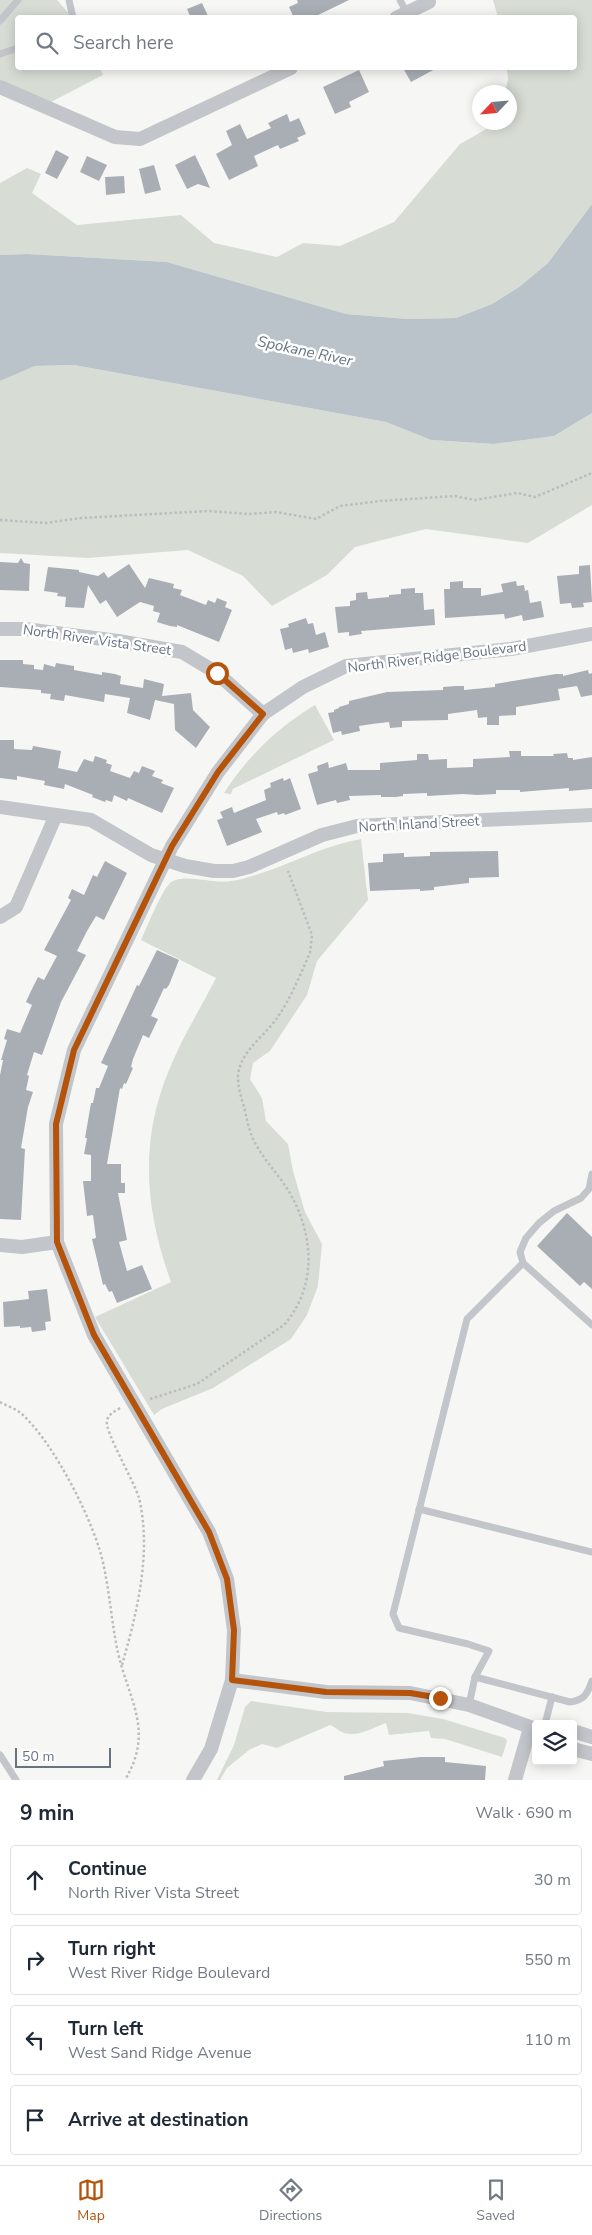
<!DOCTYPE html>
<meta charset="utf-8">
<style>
:root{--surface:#fff;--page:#f2f2f3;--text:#1f2937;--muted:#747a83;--line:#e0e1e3;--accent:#b45309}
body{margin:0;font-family:"Nunito Sans",sans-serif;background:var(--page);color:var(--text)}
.controls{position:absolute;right:15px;bottom:15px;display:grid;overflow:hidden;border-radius:5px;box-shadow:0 2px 12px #0003}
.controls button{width:45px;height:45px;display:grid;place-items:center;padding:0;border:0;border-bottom:1px solid var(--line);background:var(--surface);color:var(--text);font:25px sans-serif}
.compass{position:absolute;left:472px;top:85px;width:45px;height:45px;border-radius:50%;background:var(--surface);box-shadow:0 2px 12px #0003;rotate:244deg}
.scale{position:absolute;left:15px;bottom:12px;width:96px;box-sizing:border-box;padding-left:5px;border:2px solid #677383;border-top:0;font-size:14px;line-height:18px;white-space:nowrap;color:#677383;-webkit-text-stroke:4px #fff;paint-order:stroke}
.stop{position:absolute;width:15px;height:15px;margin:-11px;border:4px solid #b45309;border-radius:50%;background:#fff}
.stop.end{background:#b45309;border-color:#fff;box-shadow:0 1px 5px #0008}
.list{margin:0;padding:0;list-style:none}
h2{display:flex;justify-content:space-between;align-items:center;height:65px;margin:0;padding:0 20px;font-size:21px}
h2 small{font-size:16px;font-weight:400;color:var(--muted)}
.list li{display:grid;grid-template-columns:32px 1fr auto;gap:15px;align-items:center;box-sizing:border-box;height:70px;margin:0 10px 10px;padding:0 10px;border:1px solid var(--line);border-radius:5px}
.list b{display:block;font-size:19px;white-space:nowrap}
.list p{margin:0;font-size:16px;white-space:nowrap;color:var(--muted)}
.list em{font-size:16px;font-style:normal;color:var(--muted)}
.icon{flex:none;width:28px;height:28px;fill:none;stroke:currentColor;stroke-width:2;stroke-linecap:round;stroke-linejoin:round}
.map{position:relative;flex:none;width:592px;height:1780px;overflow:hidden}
.search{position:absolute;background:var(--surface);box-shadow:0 2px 12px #0003;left:15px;right:15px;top:15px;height:55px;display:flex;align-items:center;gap:12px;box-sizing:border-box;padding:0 18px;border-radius:5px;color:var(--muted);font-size:19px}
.sheet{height:385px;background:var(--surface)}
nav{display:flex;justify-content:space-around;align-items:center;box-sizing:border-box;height:70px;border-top:1px solid var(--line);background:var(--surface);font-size:14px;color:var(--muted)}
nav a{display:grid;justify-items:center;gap:2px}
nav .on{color:var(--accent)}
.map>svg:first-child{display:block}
</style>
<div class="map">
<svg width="592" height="1780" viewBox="0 0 592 1780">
<rect width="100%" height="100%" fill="#f6f7f4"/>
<g fill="#d7ddd5">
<polygon points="0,0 57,0 72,17 18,18 18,68 100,68 103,75 51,102 0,80"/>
<polygon points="493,0 592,0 592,204 548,263 519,287 492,304 456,318 408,319 346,314 167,262 27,254 0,255 0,183 27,168 41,174 32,193 77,225 181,215 214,243 277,257 303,243 340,246 394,222 460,144 490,127 493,123 510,122 510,92 505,92 508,79 507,68 574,68 574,18 498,17"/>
<polygon points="74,365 386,422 431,440 494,444 554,436 592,413 592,505 528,543 426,529 355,547 327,575 272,606 243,576 188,550 88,558 0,553 0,381 35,366"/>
<path d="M315,705L334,740L243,784L233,789L231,794L224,793C247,757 278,727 315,705Z"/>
<path d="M361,839L368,900L317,961L307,995L270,1051L253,1063L250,1079L262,1098L266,1121L288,1144L293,1171L305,1212L322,1244L318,1286L307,1315L291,1339L213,1388L162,1409L154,1415L95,1317L171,1282C145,1210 139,1142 169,1070C182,1038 200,1009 216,978L141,940C147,927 162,889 171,882C184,873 214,884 231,881C277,873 315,847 361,839Z"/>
<path d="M251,1701L327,1712L408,1713L443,1719L505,1738L507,1741L502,1757L445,1739L431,1738L429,1731L389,1735L386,1723C372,1728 360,1737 344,1733C339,1731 335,1727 330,1725L277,1748L262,1744L249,1750L227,1768L220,1780H217L234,1745L245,1707Z"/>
</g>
<polygon fill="#bac3c9" points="592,204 592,413 554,436 494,444 431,440 386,422 74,365 35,366 0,381 0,255 27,254 167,262 346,314 408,319 456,318 492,304 519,287 548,263"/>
<g fill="#a9aeb5">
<polygon points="297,0 349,0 312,18 294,18 289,7 298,3"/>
<polygon points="202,3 209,18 191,18 187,9"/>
<polygon points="403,68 437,68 411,82"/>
<polygon points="359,70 369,92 349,102 351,107 335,114 323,87"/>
<polygon points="287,114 290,122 299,118 306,134 297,138 299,141 280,149 278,145 254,156 258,166 229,180 216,154 232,145 226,131 240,124 247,139 271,128 268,123"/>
<polygon points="56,150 69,157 57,179 45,173"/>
<polygon points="195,155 205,176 210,188 198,184 187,189 175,165"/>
<polygon points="87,156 107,165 99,181 80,172"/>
<polygon points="154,165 161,190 145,194 139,169"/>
<polygon points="124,176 125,193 106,195 105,177"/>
<polygon points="21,558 24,563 30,564 29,591 0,590 0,562 18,563"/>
<polygon points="129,564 145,588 149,578 174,584 173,588 182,590 180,595 206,605 208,600 215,603 217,598 227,602 225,607 232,610 219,642 177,625 177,627 170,626 157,622 160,613 153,611 154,606 140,602 117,617 106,600 100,604 88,585 84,608 65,607 66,597 57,596 58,593 44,591 48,567 79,570 79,572 98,576 104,572 108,578"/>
<polygon points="590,565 592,602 583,603 584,607 572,608 571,603 560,604 557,576 579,574 579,566"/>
<polygon points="463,581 463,588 481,588 481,596 503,592 501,584 516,581 517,586 524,585 525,591 528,590 530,603 541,601 544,617 523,621 522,615 505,619 504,614 445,618 444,589 450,589 450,582"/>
<polygon points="415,588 415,593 423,593 424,610 434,609 435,625 361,631 362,634 349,636 349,632 338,633 335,607 350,606 350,601 356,600 356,593 367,592 368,599 389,597 389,595 401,594 401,589"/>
<polygon points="306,618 308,624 313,623 316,635 325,632 329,647 309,653 308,649 293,653 292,648 285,650 280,629 289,627 288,624"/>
<polygon points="0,660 23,660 23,664 34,665 34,669 43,670 44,664 55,667 56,663 74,666 74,670 102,675 102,672 115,674 121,676 120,684 143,688 144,679 164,684 162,696 191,693 193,710 210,727 196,748 175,730 174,704 155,700 150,720 127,713 130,698 105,694 104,702 65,695 64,701 50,699 51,694 41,693 41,690 0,687"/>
<polygon points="588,670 589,674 592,673 592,695 581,697 577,686 558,689 560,700 516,707 516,715 499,716 499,725 487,725 487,717 478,718 477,710 448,714 448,720 402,721 402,727 390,728 389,722 372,724 359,726 360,731 342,735 341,731 333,733 328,713 334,712 334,710 339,708 339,707 349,704 349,701 387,692 443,690 443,687 456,686 464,686 464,690 495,687 495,684 556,674 563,674 563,676"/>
<polygon points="0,740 14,740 14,749 32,750 33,746 61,751 58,768 77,772 84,759 93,762 95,756 107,760 106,763 112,765 110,771 130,778 134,771 139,773 142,766 155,771 152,776 163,780 161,783 174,788 162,813 128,798 127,801 114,795 112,802 106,800 105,802 92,797 93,795 65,784 64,789 44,785 45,781 17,776 17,780 0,778"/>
<polygon points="509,751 521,751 521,756 554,756 553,754 567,753 568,758 573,758 573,760 592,757 592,789 569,791 569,788 520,792 520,790 496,790 496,794 477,795 463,794 427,796 427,793 403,794 403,796 396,797 381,797 381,795 349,796 350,800 337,803 336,800 317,805 308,774 318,771 317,766 328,762 329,768 346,763 348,770 380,770 380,763 417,760 417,754 428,754 429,760 447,759 447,768 473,767 473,759 510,757"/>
<polygon points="283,778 284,781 290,778 301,809 285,815 284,813 278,815 277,812 256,819 262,832 227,846 217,820 223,818 220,812 232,807 234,813 266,800 264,790 271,787 270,783"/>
<polygon points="498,851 499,877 469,878 469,883 434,887 434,890 420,891 420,889 370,891 368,863 383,862 383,854 404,853 404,857 430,856 430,852"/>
<polygon points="105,861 127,873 104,920 96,916 87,931 77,951 86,955 61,1002 42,1055 34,1052 27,1075 29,1076 26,1090 33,1092 28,1107 21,1148 25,1149 21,1220 0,1219 0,1075 3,1060 1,1060 7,1040 4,1039 7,1029 20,1033 32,1005 26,1002 30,993 38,977 44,980 57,956 44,950 71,900 68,898 72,889 84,895 93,875 97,877"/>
<polygon points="157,950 179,960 169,985 166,989 164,988 151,1016 158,1019 149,1038 143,1035 133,1059 131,1067 133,1068 126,1084 124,1083 122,1089 120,1088 107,1164 121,1164 121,1183 125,1183 125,1193 118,1193 127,1240 119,1242 127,1271 142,1265 152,1289 117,1303 112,1291 109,1292 105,1284 103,1285 92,1239 96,1238 93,1215 87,1216 83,1181 91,1181 91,1155 84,1154 87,1138 85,1138 91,1103 93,1103 96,1088 99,1088 108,1066 101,1063 137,985 139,986"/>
<polygon points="567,1213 592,1237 592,1289 584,1282 580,1286 537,1246"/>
<polygon points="47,1289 51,1321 45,1322 46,1330 32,1332 31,1327 20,1328 20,1326 4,1327 3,1302 29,1299 28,1291"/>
<polygon points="421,1757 445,1757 445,1762 486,1766 485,1780 344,1780 344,1776 384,1766 383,1761"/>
</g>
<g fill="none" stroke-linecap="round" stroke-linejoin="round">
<g stroke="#babcbf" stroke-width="2.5" stroke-dasharray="2.5 2.5" stroke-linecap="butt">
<polyline points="0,520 46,523 81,518 208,511 249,514 276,512 316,519 340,506 380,501 455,496 475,500 517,493 535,497 592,473"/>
<path d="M150,1399L197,1384L284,1325C318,1286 314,1233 288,1190C278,1174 264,1160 255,1143C249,1132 247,1119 244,1107C241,1097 238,1087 238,1077C239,1052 264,1037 277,1018C291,998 300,975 310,953L312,935L288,871"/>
<path d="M0,1402C7,1406 17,1409 23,1415C55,1445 96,1525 104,1567C110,1596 112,1625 118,1653C130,1703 154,1731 125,1780"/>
<path d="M120,1408C114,1412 108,1414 107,1421C104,1430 134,1481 139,1498C152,1552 137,1613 122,1665"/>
</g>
<g stroke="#c2c5c9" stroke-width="7">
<polyline points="69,0 73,18"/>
<polyline points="400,0 407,13"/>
<polyline points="0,21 18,0"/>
<polyline points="0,54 18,48"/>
<polyline points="523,1263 520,1252 526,1238 539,1223 554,1211 581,1198 589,1189 592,1174"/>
<path d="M592,1325L523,1263L467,1319L393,1614L399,1628L468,1644L489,1651L475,1677L570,1702C584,1700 587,1695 592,1681"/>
<polyline points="419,1509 592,1552"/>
<polyline points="469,1705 475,1677"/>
<polyline points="545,1724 552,1697"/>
<polyline points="0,1755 16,1780"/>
</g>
<g stroke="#c2c5c9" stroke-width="14">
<polyline points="396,18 429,2"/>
<polyline points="0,87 115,137 140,139 291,68"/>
<polyline points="0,629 25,629 118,641 182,652 217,673 263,714"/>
<polyline points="0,807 91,820 151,855 185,866 214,871 233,871 249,867 322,835 357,826 592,815"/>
<polyline points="0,917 16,907 56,815"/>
<polyline points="0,1245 22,1247 57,1242"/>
<polyline points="232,1680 326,1692 410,1693 469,1705 536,1729"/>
<polyline points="573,1731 592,1737"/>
<polyline points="573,1749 592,1754"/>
<polyline points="193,1780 211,1749 232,1680 234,1630 227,1579 209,1532 94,1335 57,1242 56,1124 74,1050 172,846 218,772 263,714 303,687 346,666 511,649 592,634"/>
<polyline points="515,1780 530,1728"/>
</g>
</g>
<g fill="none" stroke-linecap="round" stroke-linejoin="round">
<polyline stroke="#b45309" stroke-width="6" points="217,673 263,714 218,772 172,846 74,1050 56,1124 57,1242 94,1335 209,1532 227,1579 234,1630 232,1680 326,1692 410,1693 440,1698"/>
</g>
<g text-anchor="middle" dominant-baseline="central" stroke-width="5" stroke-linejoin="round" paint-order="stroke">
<g font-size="14" fill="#677383" stroke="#fff">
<text transform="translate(97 640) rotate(8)">North River Vista Street</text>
<text transform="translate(437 657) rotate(-7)">North River Ridge Boulevard</text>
<text transform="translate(419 824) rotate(-3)">North Inland Street</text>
</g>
<g font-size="15" font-style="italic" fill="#63737f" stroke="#fff">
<text transform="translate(305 351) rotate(12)">Spokane River</text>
</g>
</g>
</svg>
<div class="controls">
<button><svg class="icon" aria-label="layers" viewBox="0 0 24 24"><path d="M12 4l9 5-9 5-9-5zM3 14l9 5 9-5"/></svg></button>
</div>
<svg class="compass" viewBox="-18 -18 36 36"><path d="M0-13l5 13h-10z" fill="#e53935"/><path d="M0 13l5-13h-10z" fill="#747a83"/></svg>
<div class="scale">50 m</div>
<div class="stop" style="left:217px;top:673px"></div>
<div class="stop end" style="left:440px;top:1698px"></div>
<div class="search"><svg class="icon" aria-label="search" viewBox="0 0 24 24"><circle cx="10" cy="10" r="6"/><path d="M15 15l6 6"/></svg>Search here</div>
</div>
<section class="sheet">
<h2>9 min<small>Walk · 690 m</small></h2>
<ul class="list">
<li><svg class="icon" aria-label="ahead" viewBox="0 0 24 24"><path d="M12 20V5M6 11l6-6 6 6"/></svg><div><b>Continue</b><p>North River Vista Street</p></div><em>30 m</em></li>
<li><svg class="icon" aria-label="right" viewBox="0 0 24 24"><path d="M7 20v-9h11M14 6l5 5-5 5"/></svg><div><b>Turn right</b><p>West River Ridge Boulevard</p></div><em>550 m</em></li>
<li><svg class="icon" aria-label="left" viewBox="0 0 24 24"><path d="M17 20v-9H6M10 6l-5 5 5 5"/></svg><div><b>Turn left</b><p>West Sand Ridge Avenue</p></div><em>110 m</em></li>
<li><svg class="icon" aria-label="arrive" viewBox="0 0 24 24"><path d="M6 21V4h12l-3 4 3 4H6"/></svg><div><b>Arrive at destination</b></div></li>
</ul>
</section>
<nav>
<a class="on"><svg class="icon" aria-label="map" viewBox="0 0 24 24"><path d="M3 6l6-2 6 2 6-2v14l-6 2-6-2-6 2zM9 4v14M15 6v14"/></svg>Map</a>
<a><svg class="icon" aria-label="directions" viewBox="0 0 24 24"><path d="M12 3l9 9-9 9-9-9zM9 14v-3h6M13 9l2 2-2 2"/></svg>Directions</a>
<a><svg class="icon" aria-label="saved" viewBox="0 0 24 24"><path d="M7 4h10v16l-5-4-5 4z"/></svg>Saved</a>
</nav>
